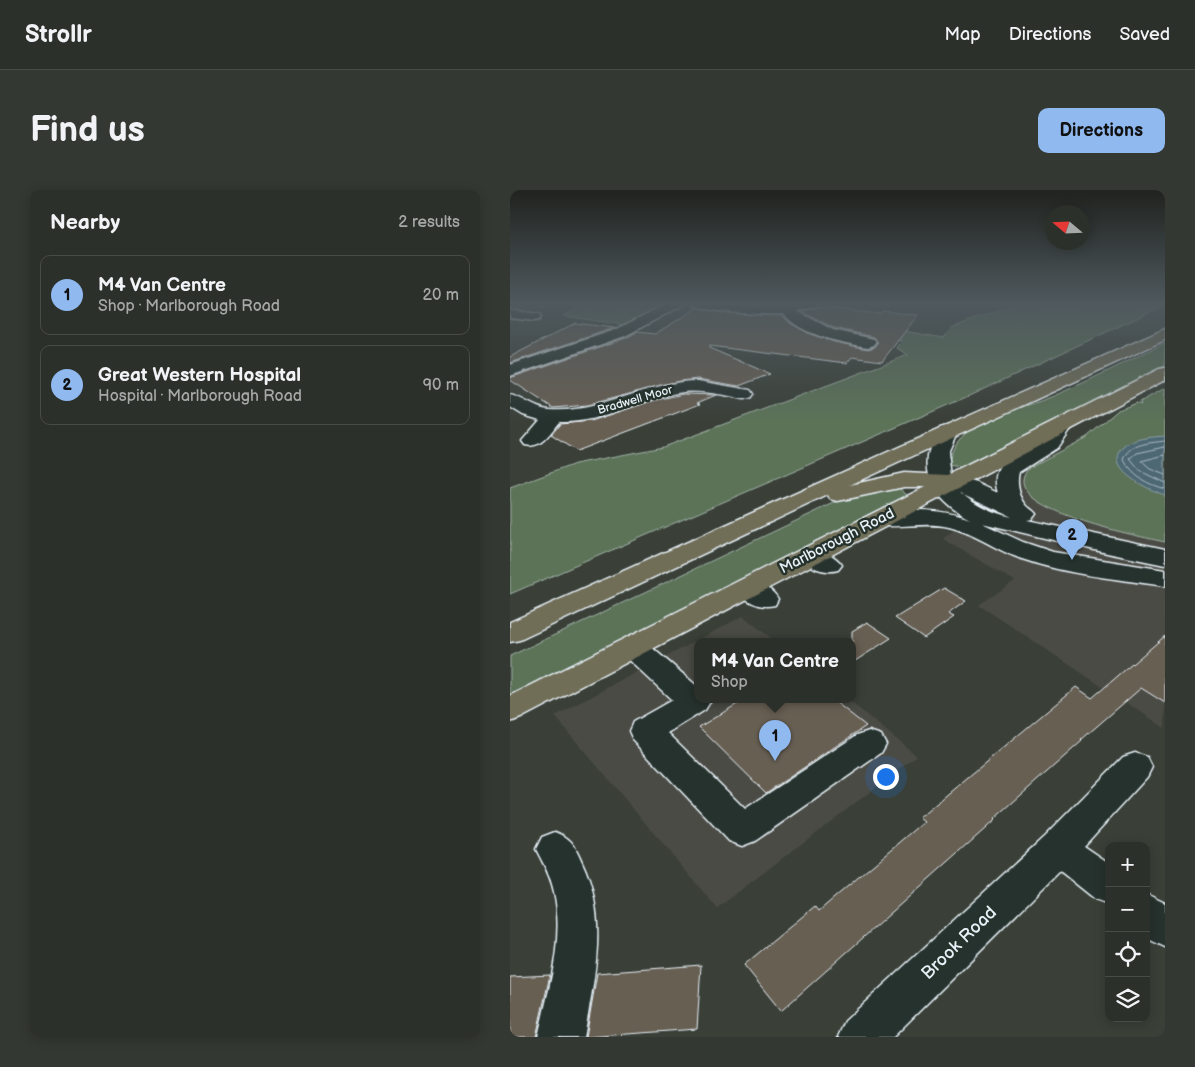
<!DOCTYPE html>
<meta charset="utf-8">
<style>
:root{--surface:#2c302a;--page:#343832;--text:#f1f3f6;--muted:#a6a9a8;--line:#484b47;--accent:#90b9f0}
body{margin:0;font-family:"Balsamiq Sans",sans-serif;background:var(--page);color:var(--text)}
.controls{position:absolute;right:15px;bottom:15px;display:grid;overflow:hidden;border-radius:10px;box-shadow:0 2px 12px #0003}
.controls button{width:45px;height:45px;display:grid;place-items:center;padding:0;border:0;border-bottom:1px solid var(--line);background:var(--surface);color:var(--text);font:25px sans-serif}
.compass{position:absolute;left:535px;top:15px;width:45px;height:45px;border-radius:50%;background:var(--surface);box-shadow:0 2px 12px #0003;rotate:289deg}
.you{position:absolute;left:375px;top:586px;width:18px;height:18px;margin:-12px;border:4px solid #fff;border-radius:50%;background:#1a73e8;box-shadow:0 0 0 8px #1a73e833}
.badge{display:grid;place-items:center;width:32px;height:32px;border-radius:50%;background:var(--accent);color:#111;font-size:16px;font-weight:700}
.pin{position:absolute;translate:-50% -41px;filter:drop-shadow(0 1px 2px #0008)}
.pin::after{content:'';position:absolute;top:26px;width:18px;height:15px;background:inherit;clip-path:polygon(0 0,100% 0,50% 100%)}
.popup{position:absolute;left:184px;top:448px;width:162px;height:65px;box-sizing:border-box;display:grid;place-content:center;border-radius:10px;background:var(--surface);filter:drop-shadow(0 1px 4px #0005);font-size:16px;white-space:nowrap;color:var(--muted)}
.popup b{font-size:19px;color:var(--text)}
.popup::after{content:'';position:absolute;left:50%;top:100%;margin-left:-10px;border:10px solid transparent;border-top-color:var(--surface)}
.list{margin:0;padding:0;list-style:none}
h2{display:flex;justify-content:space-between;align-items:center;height:65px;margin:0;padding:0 20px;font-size:21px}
h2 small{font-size:16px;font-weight:400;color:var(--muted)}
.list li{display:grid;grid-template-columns:32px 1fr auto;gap:15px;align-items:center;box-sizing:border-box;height:80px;margin:0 10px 10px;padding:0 10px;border:1px solid var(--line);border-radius:10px}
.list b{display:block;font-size:19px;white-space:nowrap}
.list p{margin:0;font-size:16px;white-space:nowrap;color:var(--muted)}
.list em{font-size:16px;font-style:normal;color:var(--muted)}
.icon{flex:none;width:28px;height:28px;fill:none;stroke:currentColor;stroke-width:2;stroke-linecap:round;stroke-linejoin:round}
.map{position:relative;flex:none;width:655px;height:847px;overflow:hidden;border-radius:10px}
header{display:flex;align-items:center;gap:30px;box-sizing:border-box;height:70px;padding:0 25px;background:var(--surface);border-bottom:1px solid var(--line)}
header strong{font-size:24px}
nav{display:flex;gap:28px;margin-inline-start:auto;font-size:18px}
.intro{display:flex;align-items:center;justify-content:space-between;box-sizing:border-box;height:120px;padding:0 30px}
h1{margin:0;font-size:35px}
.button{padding:12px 22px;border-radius:10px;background:var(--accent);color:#111;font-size:18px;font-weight:700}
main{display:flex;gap:30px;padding:0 30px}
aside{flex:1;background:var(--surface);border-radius:10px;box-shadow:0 2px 12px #0003}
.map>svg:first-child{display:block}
</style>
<header>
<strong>Strollr</strong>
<nav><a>Map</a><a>Directions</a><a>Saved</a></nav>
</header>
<div class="intro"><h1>Find us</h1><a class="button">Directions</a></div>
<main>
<aside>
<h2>Nearby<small>2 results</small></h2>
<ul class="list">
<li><span class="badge">1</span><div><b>M4 Van Centre</b><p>Shop · Marlborough Road</p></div><em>20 m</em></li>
<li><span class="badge">2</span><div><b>Great Western Hospital</b><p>Hospital · Marlborough Road</p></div><em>90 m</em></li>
</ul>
</aside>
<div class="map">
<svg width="655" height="847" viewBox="0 0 655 847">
<rect width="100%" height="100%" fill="#3a4038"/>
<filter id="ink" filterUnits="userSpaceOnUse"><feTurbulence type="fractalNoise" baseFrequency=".02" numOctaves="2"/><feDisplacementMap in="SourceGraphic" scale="10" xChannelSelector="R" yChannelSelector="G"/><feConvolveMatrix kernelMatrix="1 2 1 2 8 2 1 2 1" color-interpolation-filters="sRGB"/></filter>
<g filter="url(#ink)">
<g fill="#4b4c44">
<polygon points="655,204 655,538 469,415 505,391 433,349 514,284 520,277 577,247 608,220 632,214"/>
<polygon points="233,426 266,452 188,452 188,510 338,510 407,566 207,718 45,526"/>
</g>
<g fill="#5c7358" stroke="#a2b2a8">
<polygon points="78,113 160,113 115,135 53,126"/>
<polygon points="509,113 655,113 655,115 461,205 0,404 0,298 65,274 153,257 398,165 387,158 392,151 381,150 388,140 434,148 441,138"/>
<path d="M655,153V176L451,277L439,275C440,261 448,248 460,240C483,223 514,218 541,207C580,191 617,171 655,153Z"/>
<path d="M655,198V352C628,346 512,323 513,290C514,284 515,281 520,277L577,247L608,220L627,213L631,215L630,212Z"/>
<polygon points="389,298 398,306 0,505 0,466 322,314 336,308"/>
</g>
<path fill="#4e6873" stroke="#8c9fa8" d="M655,246V305C640,300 591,279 614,257C623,248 643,247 655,246Z"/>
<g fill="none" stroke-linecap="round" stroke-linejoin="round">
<g stroke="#aabac3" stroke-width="1">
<path d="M655,251C640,253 619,253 614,270C623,287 637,294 655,299"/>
<polyline points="655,257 627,263 620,269 630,281 655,293"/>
<polyline points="655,265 631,271 640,279 655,285"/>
</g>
</g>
<g fill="#685e52" stroke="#e8f1f8">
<polygon points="185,117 211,123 273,126 280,133 300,144 324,152 358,159 365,157 368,153 364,147 324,138 292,122 307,117 370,124 372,121 408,125 372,171 342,167 337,173 199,156 199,158 260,184 229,196 188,189 169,191 77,215 43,218 0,190 0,188 116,148 127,142 145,144 184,120"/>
<polygon points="65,133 104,138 0,173 0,167"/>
<polygon points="173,204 206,205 187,213 190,214 66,261 41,245 50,234 81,231 142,211"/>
<polygon points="434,398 456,411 438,424 444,427 414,448 385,428"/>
<polygon points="357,432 381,448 342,473 342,441"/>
<polygon points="655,446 655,513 631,498 571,550 572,551 484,629 485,630 271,821 234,775 305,716 309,721 338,696 414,632 409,628 566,497 582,508"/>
<polygon points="234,510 323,510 356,536 256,603 189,537"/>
<polygon points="191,775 187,839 76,847 87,783"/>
<polygon points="40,785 26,847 0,847 0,787"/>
</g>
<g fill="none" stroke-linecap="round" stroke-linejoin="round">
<defs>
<g id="minor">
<polygon points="158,113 177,113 115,146 0,186 0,175 105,140"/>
<path d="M182,113L259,116L308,113L306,116L287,121L323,140L364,149L366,152L364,155L358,157C333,153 290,145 274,124C259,125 192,123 182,113Z"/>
<polygon points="0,120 29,124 31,127 29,130 24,131 0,128"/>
<path d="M188,191L234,199L240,200L243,204L240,208L234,209C214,205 193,200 173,202C130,208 92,234 49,232C39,244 31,259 15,255L12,251L30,230L13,225L0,217V205C14,208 25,219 39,220C91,224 137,191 188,191Z"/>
<path d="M551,231L558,233L561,237L547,258L509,282C506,293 509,307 517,316C520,319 523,320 526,324L522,329L517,330L655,359V375L597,363L472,333L513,352L543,362L655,380V396C607,389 558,385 512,369C487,361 465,343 439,337C414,331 387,340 363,334L359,329L363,324C391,317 432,319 460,329C421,309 404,276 430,238L437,236L444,238L447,242L438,263L441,286L467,293L488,303C476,266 515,267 533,249C537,245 541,238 544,233ZM451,302V303L502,327C483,323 466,315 451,302Z"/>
<path d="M301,358C312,360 325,365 332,375L328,380C314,384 297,377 289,365L292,360Z"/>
<path d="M238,389C250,392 262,399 268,409L265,415C249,419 234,411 225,397L229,391Z"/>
<polygon points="123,447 133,450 188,497 188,510 198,510 200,512 195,520 158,543 235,619 347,545 359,541 371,545 376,554 371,563 245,651 232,656 219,651 123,550 119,541 123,532 162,510 113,464 109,457 113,450"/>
<polygon points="625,563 637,567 642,577 637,587 574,656 599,673 599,714 585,709 550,681 383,847 328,847 335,831 535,646 613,567"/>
<path d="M45,642C62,648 65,656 72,672C99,729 84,788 74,847H28C38,801 55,749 44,702C41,686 33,673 26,659L32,647Z"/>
<polygon points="636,704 655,713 655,757 636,748"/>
</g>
<polygon id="major" points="655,139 655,150 340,295 394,283 438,285 649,179 655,178 655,190 11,528 0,532 0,506 415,297 394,297 328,311 320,309 318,305 10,450 0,452 0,432 371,265"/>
</defs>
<use href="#minor" stroke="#e8f1f8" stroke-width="3"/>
<use href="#major" stroke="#e8f1f8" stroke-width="3"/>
<use href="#minor" fill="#26332d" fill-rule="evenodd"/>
<use href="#major" fill="#716e59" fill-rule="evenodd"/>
</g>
</g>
<linearGradient id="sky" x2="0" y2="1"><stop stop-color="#20231f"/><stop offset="0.49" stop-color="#4f595e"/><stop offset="1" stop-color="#4f595e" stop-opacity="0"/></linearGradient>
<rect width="655" height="232" fill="url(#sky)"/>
<g text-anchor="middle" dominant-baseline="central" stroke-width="5" stroke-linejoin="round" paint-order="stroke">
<g font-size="12" fill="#e8f1f8" stroke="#26332d">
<text transform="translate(125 210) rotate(-16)">Bradwell Moor</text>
</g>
<g font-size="15" fill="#e8f1f8" stroke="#26332d">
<text transform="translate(327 351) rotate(-27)">Marlborough Road</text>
</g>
<g font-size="18" fill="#e8f1f8" stroke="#26332d">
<text transform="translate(449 753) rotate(-44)">Brook Road</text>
</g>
</g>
</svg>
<div class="controls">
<button>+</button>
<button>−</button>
<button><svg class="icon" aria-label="locate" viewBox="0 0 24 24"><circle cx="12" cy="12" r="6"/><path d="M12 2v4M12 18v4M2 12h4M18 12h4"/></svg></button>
<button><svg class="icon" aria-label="layers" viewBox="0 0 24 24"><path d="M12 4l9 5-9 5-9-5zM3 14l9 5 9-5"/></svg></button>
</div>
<svg class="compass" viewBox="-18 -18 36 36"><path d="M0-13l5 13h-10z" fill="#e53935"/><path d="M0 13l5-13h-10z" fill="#a6a9a8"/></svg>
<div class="you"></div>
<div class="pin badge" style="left:265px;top:571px">1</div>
<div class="popup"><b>M4 Van Centre</b>Shop</div>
<div class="pin badge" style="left:562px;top:370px">2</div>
</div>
</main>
